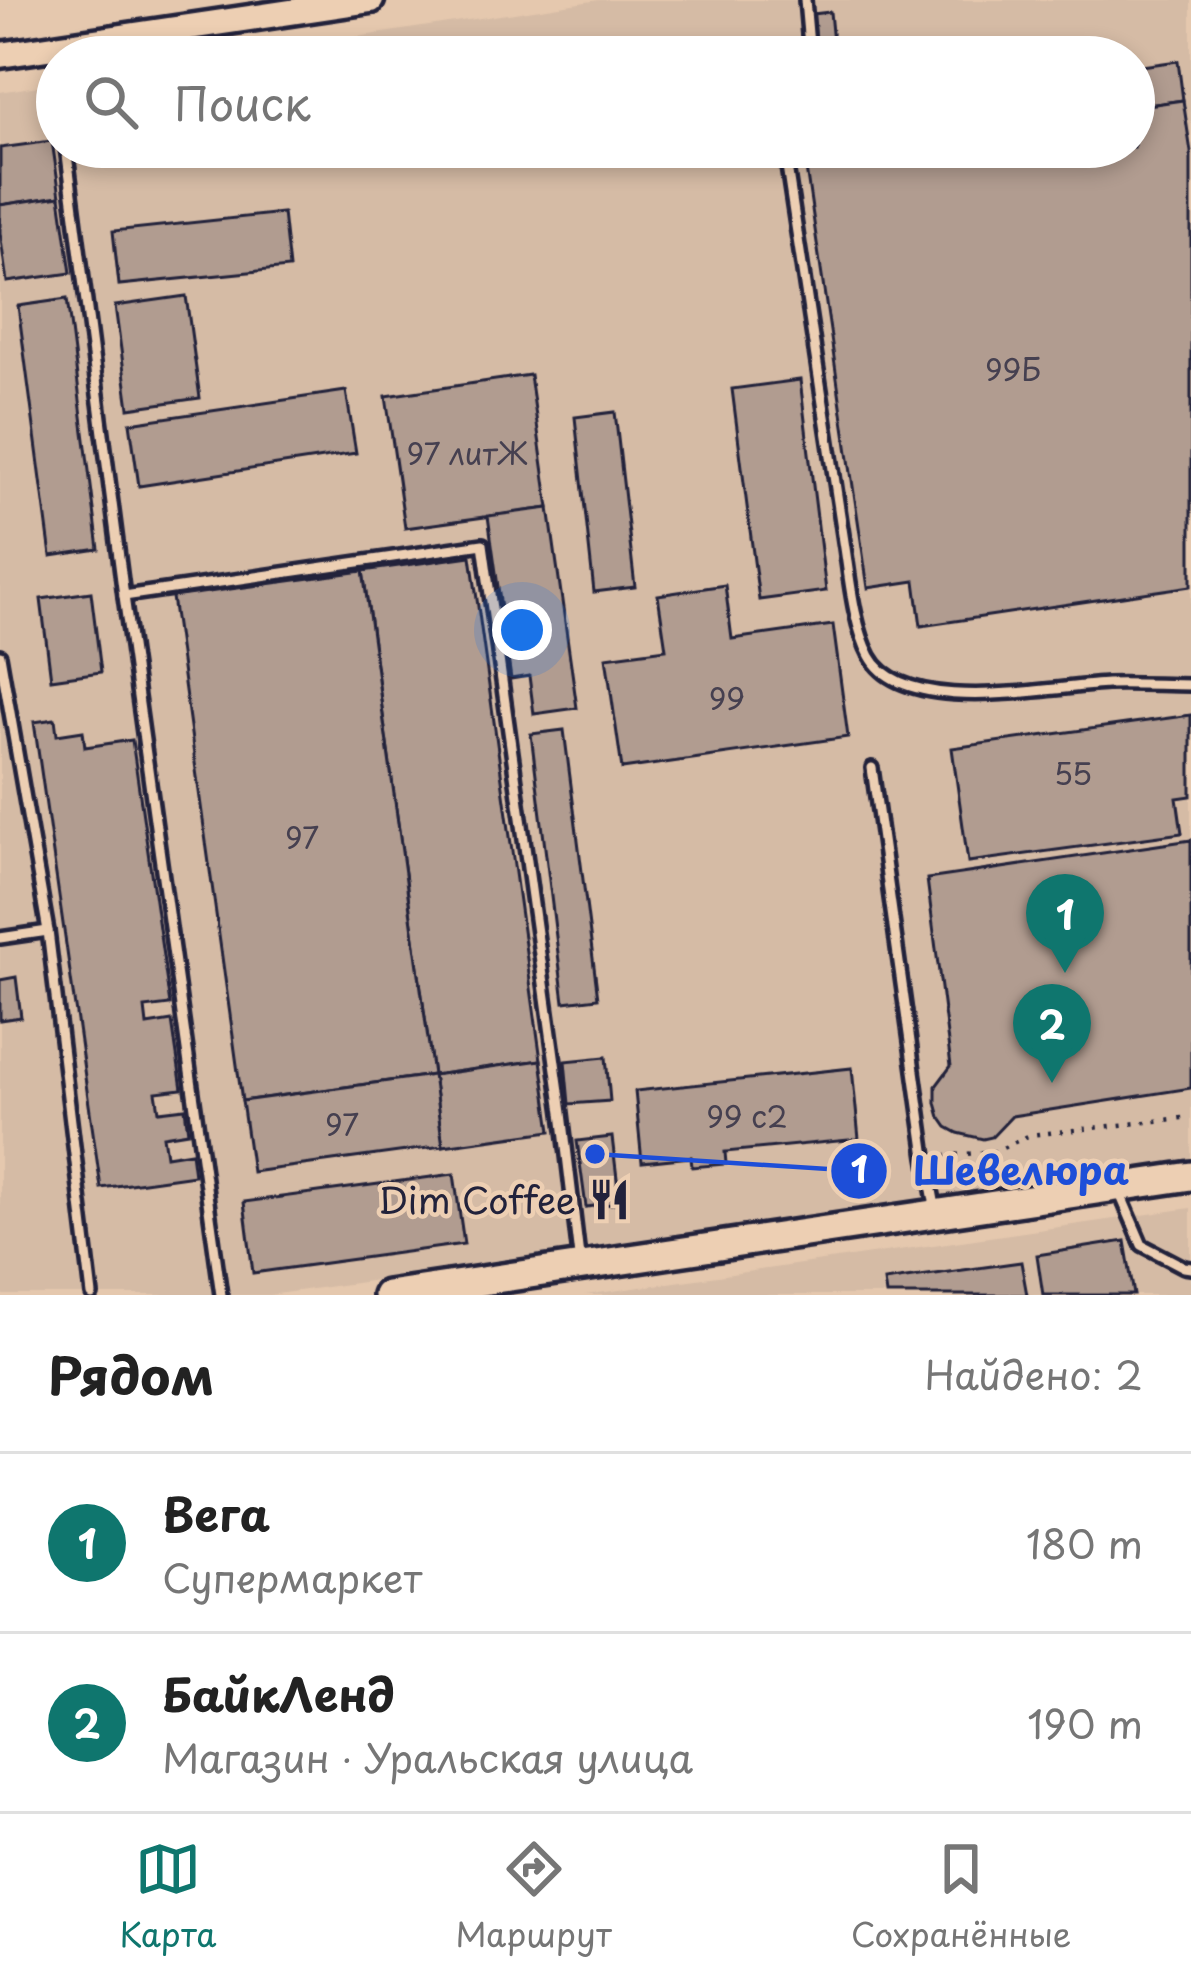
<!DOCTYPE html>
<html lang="ru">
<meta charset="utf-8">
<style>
:root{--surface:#fff;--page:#f2f2f2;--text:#222;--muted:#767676;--line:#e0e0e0;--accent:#0f766e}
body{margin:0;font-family:"Playpen Sans",sans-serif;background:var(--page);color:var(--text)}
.you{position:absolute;left:522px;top:630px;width:42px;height:42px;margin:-30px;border:9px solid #fff;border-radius:50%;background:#1a73e8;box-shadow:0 0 0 18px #1a73e833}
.badge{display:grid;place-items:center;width:78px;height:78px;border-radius:50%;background:var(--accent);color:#fff;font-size:39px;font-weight:700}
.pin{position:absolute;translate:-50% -99px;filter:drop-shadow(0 3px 6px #0008)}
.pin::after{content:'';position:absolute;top:63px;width:42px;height:36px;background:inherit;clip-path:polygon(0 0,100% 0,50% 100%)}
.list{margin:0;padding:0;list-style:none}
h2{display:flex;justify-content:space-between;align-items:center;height:156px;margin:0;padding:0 48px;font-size:51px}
h2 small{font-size:39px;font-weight:400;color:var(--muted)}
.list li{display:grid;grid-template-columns:78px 1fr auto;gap:36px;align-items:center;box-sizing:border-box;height:180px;padding:0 48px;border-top:3px solid var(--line)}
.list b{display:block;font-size:45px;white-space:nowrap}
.list p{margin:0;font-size:39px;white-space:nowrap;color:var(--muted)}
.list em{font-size:39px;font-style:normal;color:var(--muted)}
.icon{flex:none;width:66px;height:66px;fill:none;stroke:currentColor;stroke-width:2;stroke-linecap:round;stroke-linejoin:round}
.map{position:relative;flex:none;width:1191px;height:1295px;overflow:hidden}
.search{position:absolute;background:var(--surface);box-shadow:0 6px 18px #0003;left:36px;right:36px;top:36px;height:132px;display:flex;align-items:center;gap:30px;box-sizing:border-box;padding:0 42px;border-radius:66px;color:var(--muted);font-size:45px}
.sheet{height:516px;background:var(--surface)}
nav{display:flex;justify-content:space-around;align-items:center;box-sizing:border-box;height:168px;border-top:3px solid var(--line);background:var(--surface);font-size:33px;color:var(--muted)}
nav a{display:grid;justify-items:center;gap:6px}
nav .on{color:var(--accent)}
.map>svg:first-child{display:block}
</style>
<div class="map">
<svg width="1191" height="1295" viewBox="0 0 1191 1295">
<rect width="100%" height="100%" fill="#e5c8ae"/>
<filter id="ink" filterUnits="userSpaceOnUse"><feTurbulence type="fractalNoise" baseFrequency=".00833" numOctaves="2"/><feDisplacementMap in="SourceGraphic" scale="24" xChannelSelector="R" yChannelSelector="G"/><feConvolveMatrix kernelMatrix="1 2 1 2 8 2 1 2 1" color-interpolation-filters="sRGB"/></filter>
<g filter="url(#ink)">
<g fill="#d5bba5">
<polygon points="599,0 1191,0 1191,1166 269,1295 0,1295 0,92 57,83 57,147 1134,147 1134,57 226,57"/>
<polygon points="1191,1208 1191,1295 585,1295"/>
</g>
<g fill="#b19c90" stroke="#22223b" stroke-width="3">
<polygon points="830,12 833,43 815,45 812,14"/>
<polygon points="1178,61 1183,100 1134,107 1134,67"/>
<polygon points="1183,100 1191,152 1191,586 921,626 915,581 868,588 804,155 855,147 1134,147 1134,107"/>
<polygon points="52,141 60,196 0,205 0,148"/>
<polygon points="60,196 71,273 7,282 0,233 0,205"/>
<polygon points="283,213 289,268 119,285 113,231"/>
<polygon points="186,296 200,398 129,408 115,306"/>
<polygon points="67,299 99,549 51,556 18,306"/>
<polygon points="530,375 549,508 405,528 386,396"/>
<polygon points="800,380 826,591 759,600 732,389"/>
<polygon points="346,391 356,453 139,486 130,423"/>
<polygon points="615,412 635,587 594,592 575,417"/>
<polygon points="549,508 577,708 534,714 529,676 511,679 488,516"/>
<polygon points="471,556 541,1060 433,1075 363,571"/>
<polygon points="363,571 433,1075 242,1101 172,597"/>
<polygon points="725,585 732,639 833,625 848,737 622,769 606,657 666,649 658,595"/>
<polygon points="91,592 101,672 51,679 41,599"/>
<polygon points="1191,715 1191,796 1177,798 1182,833 968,862 952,748"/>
<polygon points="55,719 57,735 83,731 85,747 132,740 170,1005 145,1008 147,1025 172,1021 182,1089 156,1092 159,1111 185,1108 188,1132 163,1136 166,1156 191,1152 194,1175 101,1188 34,722"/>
<polygon points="564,730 598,998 564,1002 531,734"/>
<polygon points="1191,840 1191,1088 1012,1116 992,1137 983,1139 958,1133 947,1127 940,1117 936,1103 936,1086 951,1066 927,879"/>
<polygon points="16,977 21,1017 0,1020 0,980"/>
<polygon points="606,1057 610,1101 569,1104 565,1061"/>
<polygon points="541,1060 551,1131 443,1146 433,1075"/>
<polygon points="852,1068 859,1139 725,1152 726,1164 692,1167 691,1157 642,1162 635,1091"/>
<polygon points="433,1075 443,1146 252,1172 242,1101"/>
<polygon points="612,1137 620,1203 586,1207 577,1141"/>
<polygon points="454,1174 464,1244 253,1273 244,1202"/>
<polygon points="1125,1241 1134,1295 1043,1295 1037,1255"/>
<polygon points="1021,1262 1027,1295 886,1295 884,1281"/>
</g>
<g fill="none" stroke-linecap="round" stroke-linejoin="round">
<defs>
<g id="service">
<polyline points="805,0 810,57"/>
<polyline points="53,48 57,79"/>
<polyline points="66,147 124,596 221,1295"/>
<path d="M784,147L845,548C850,581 854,626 870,656C903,718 1049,687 1107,684C1135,683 1163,685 1191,685"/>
<polyline points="124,596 483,544 562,1113 580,1265"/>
<polyline points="0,655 48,931 92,1295"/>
<polyline points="872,768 926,1157 936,1212"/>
<polyline points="0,938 48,931"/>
<polyline points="1121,1196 1142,1245 1184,1267 1191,1268"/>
</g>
<polyline id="tertiary" points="0,55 371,0"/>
<polyline id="secondary" points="387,1295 1191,1176"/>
</defs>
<use href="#service" stroke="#22223b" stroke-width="18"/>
<use href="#tertiary" stroke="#22223b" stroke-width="33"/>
<use href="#secondary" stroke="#22223b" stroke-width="36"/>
<polyline stroke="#22223b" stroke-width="4.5" stroke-dasharray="3 9" stroke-linecap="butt" points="944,1156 996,1151 1030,1135 1191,1117"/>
<use href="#service" stroke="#edcfb3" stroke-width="9"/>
<use href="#tertiary" stroke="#edcfb3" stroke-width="24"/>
<use href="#secondary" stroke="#edcfb3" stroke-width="27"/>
</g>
</g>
<defs>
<symbol id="restaurant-bare" viewBox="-9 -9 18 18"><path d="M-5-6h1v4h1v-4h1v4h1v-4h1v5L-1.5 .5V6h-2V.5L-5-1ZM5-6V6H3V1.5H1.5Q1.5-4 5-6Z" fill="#22223b" stroke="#edcfb3" stroke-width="2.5" paint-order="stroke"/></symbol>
</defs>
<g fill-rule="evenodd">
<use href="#restaurant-bare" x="580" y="1170" width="59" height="59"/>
</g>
<g text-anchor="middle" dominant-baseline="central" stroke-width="9" stroke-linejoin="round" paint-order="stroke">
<g font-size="30" fill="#464050">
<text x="1013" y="368">99Б</text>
<text x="467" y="452">97 литЖ</text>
<text x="727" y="697">99</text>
<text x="1073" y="772">55</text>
<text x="302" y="836">97</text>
<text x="747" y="1115">99 с2</text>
<text x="342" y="1123">97</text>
</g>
<g font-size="36" fill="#22223b" stroke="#edcfb3" text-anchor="end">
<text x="576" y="1199">Dim Coffee</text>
</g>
</g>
<path fill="none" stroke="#1d4ed8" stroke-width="4.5" d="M595 1154L859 1171"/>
<g fill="#1d4ed8" stroke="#edcfb3" stroke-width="4.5">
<circle cx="595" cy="1154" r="12"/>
<circle cx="859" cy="1171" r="30"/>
</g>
<g font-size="36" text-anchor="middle" font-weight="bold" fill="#fff">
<text x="859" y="1183">1</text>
</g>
<g font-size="39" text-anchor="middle" font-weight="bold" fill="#1d4ed8" stroke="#edcfb3" stroke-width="9" stroke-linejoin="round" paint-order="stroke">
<text x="1021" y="1185">Шевелюра</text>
</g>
</svg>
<div class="you"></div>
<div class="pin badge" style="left:1065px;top:973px">1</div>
<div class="pin badge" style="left:1052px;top:1083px">2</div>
<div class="search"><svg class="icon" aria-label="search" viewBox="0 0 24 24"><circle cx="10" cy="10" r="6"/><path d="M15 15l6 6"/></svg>Поиск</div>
</div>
<section class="sheet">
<h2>Рядом<small>Найдено: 2</small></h2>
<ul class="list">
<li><span class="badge">1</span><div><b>Вега</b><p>Супермаркет</p></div><em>180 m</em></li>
<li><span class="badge">2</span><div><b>БайкЛенд</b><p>Магазин · Уральская улица</p></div><em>190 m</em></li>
</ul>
</section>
<nav>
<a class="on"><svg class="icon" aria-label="map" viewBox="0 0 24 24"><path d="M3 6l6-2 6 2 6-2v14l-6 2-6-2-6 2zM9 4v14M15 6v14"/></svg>Карта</a>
<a><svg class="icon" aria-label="directions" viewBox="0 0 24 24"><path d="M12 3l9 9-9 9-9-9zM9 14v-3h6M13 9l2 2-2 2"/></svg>Маршрут</a>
<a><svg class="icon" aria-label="saved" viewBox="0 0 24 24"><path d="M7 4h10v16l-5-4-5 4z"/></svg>Сохранённые</a>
</nav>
